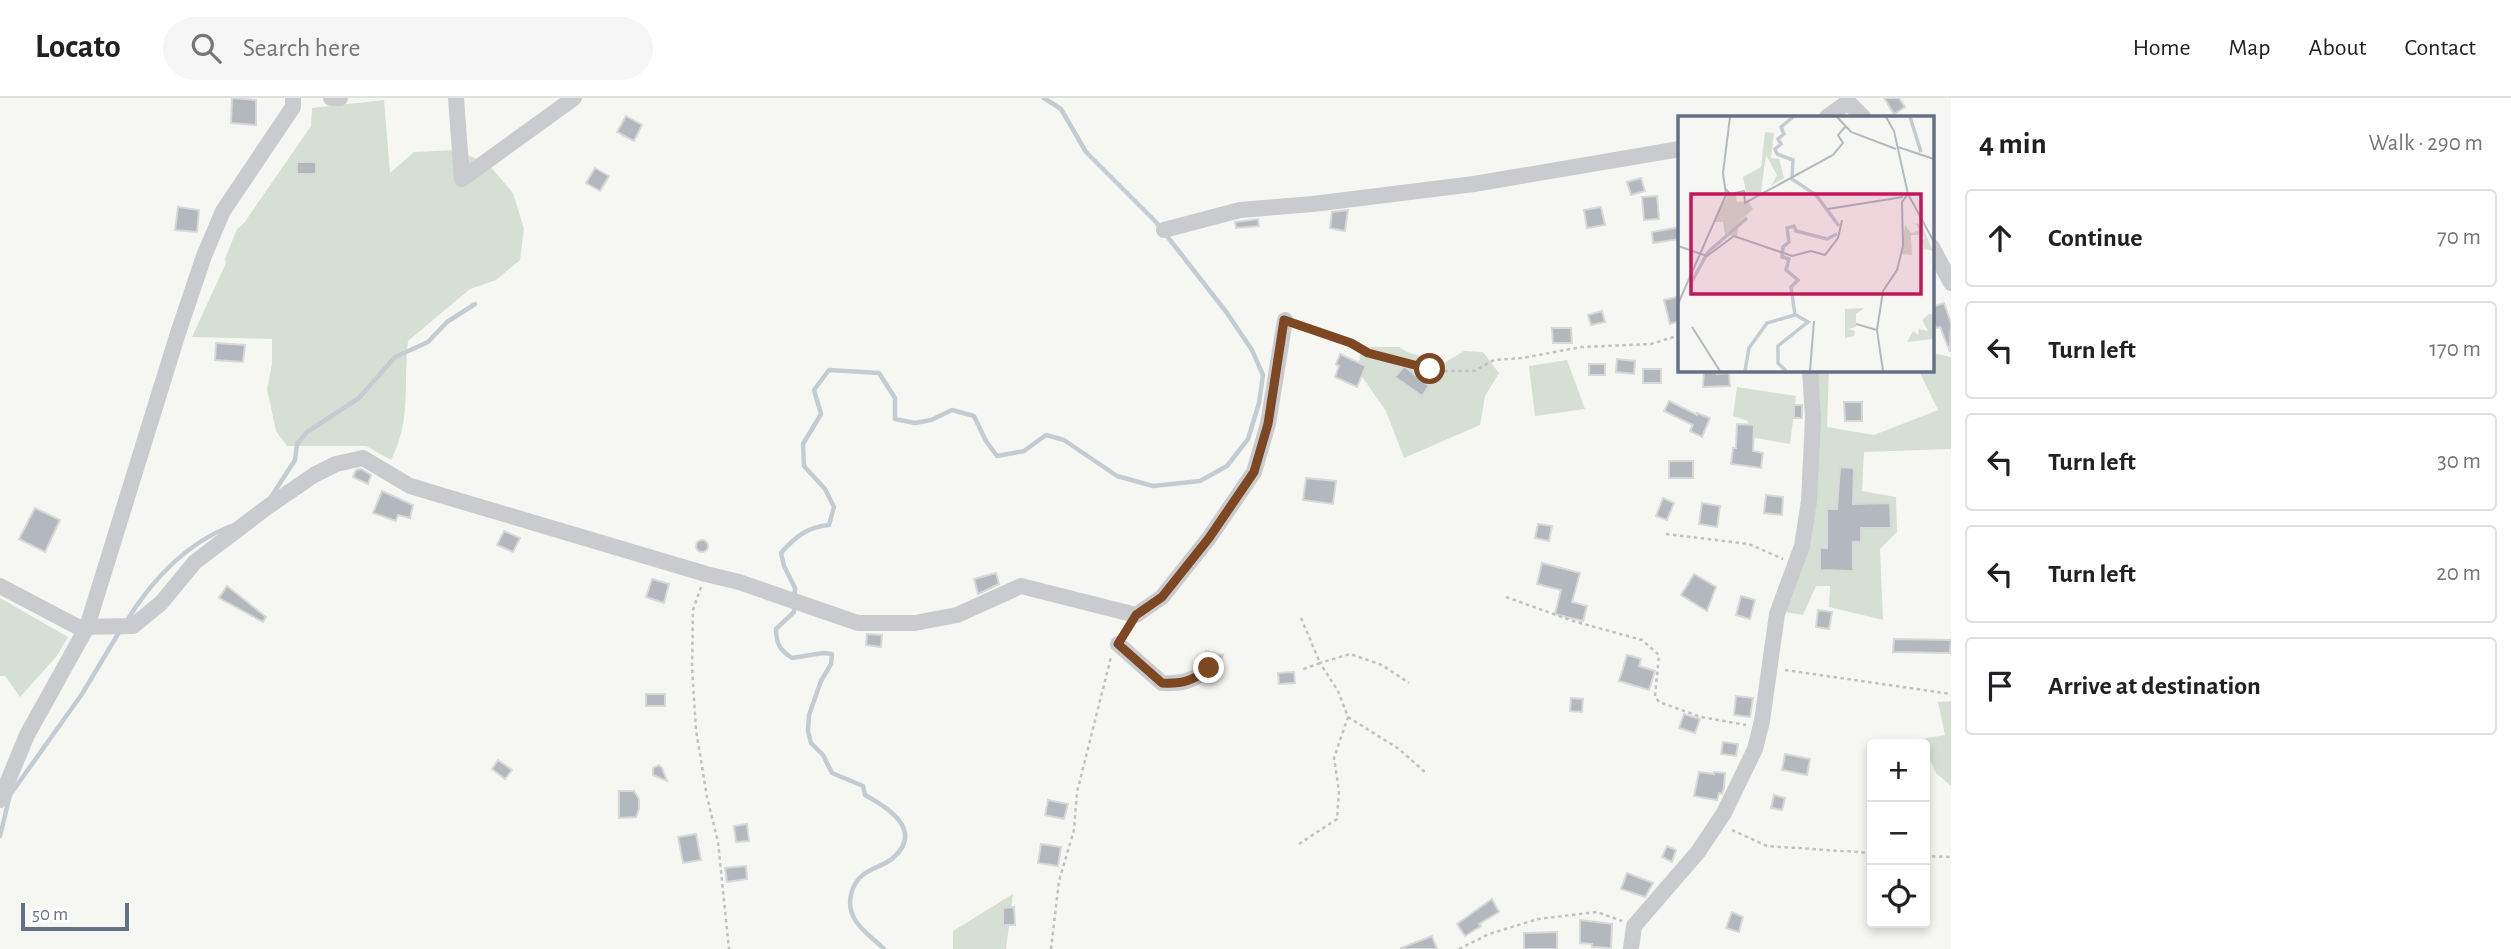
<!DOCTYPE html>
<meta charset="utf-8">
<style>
:root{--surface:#fff;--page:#f6f6f6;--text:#202124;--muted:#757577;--line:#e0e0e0}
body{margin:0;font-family:"Alegreya Sans",sans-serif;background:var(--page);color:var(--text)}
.controls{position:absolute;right:21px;bottom:21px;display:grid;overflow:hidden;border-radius:7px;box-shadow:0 4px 10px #0003}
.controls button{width:63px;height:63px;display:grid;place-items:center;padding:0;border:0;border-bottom:2px solid var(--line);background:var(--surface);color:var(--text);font:35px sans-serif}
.scale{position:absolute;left:21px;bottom:18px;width:108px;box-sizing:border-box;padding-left:7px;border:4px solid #647186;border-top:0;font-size:19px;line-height:24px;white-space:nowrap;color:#647186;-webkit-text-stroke:5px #fff;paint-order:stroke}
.stop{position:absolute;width:21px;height:21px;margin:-16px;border:5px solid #7c4721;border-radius:50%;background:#fff}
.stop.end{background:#7c4721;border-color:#fff;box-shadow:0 2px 7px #0008}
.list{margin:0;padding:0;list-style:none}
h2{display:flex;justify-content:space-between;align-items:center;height:91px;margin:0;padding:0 28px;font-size:30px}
h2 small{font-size:23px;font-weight:400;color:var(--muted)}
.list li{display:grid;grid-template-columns:46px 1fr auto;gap:21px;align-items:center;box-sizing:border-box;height:98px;margin:0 14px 14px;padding:0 14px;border:2px solid var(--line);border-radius:7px}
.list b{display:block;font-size:26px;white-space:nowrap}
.list em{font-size:23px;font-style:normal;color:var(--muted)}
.icon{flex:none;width:38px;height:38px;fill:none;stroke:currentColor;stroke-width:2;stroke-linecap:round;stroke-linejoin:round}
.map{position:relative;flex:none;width:1951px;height:851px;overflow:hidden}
header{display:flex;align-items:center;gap:42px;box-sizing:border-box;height:98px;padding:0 35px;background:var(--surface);border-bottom:2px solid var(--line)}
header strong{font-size:33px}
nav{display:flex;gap:38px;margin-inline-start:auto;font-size:24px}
.search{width:490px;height:63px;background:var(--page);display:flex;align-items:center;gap:18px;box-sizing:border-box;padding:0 24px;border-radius:38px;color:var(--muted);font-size:26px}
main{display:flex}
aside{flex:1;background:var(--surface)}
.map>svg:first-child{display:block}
</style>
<header>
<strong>Locato</strong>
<div class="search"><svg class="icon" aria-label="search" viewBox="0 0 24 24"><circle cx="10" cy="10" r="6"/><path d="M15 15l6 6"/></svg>Search here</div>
<nav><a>Home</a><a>Map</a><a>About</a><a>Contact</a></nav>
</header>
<main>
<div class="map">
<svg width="1951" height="851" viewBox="0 0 1951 851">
<rect width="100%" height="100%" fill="#f6f7f3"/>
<g fill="#d6dfd4">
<path d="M384,2L390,75L414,54L456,52L488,66L513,95L524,131L520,162L496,182L470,191L408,243C403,286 412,321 391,362L366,348H287L276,333L267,291L272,266V241L192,239L226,165L225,161L237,131L244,125L311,28L312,10Z"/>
<polygon points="1361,249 1399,249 1407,254 1444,265 1464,253 1483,254 1499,275 1485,298 1480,327 1404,360 1386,313 1358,273"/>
<polygon points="1932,255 1951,259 1951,351 1864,354 1862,393 1896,399 1897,434 1880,451 1883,522 1829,509 1830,488 1816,488 1803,517 1785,514 1796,480 1816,271 1829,271 1827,329 1874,337 1938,312 1918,271 1932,271"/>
<polygon points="1567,262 1585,311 1535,318 1529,268"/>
<polygon points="1737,289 1796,298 1790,346 1750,339 1748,323 1733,318"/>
<polygon points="0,500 68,539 56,559 20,599 5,578 0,578"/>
<polygon points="1951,603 1951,687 1950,687 1936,675 1921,641 1945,637 1938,604"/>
<polygon points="1013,796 1006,851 953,851 953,833"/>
</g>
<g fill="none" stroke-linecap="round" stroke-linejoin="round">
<g stroke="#c4ccd3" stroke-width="4.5">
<polyline points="271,399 295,362 297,346 307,334 359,300 395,259 428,244 447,224 475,206"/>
<path d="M126,524C151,483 185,446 231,428"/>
<polyline points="0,738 10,697 82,596 121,531"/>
<path d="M884,851C874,841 861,833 854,820C846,805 851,786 864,776C873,769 884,768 893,760C924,733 889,710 865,697L863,688L832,675L823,657L811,645L808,633L809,617L821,583L831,566L832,556L823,555L792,560C780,552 776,546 776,531L794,514L795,490L784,468L781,455C795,439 807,429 829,427L834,409L825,391L804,368L803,346L821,316L814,292L829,272L879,275L895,300V321L915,325L931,322L952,312L974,318L986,343L997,358L1024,353L1046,337L1064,342L1117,378L1153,388L1200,383L1227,368L1248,341L1259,305L1263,277L1252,252L1227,215L1156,124L1086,54L1061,11L1044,0"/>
</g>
</g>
<g fill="#b3b8bf" stroke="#d8d8d6" stroke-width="2">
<polygon points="232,0 256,2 256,27 231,25"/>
<polygon points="1884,0 1899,0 1905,9 1894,16"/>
<polygon points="626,18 642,27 634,43 617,34"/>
<rect x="297" y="64" width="19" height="12"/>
<polygon points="595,70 609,78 600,93 586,85"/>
<polygon points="1641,80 1645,93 1631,97 1627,84"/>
<polygon points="1657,98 1659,121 1644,122 1642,99"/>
<polygon points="178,109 199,112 197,134 175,132"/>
<polygon points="1601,109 1605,127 1587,130 1584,112"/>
<polygon points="1348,112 1345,133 1330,130 1332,114"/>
<polygon points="1258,121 1259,128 1236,130 1235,124"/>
<polygon points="1680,129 1680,141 1653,145 1652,134"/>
<polygon points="1680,198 1680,223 1670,226 1664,202"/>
<polygon points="1944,205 1951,225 1950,254 1940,229 1936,230 1932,219 1932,209"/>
<polygon points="1602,213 1605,224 1591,227 1588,217"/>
<polygon points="1552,230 1571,230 1572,245 1553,245"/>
<polygon points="216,245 245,247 243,264 215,262"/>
<polygon points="1340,256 1366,268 1357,289 1335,279 1339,268 1336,266"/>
<polygon points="1617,261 1635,263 1634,276 1616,274"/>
<rect x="1589" y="266" width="16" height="11"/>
<polygon points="1404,268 1429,288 1422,298 1395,279"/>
<rect x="1643" y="271" width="18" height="14"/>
<polygon points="1704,271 1718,271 1717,276 1729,275 1730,288 1703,289"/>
<polygon points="1669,303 1697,317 1697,315 1710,320 1702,339 1690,333 1693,327 1664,313"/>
<polygon points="1844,304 1862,304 1862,323 1845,323"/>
<rect x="1794" y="307" width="8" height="13"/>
<polygon points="1737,326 1754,327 1753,353 1763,355 1761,370 1731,366 1733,350 1736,350"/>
<rect x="1669" y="363" width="24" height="17"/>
<polygon points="1840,369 1854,370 1853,406 1890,405 1891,430 1861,430 1861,444 1853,444 1853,473 1820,472 1820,450 1827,450 1827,411 1837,411"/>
<polygon points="361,371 371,377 368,386 353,379 356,372"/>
<polygon points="1306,380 1336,383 1333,406 1303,402"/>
<polygon points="382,393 413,407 410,420 398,417 396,423 373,415"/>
<polygon points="1766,397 1783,399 1782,417 1764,415"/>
<polygon points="1663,400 1674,405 1667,422 1656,418"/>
<polygon points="1702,405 1720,408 1717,429 1699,426"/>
<polygon points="35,410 60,422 45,454 19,441"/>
<polygon points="1538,426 1552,428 1549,443 1535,440"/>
<polygon points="504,433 520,440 513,454 497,447"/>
<circle cx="702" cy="448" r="6"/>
<polygon points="1542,465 1580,475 1572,504 1587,508 1583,523 1555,516 1561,492 1537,486"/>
<polygon points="996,475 999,486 978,496 974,481"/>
<polygon points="1694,476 1716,489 1707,513 1681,497"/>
<polygon points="652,481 669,486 664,505 646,499"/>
<polygon points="227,488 266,519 263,524 219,500"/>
<polygon points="1741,498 1755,502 1750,521 1736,517"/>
<polygon points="1818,512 1832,514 1829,531 1816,529"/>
<polygon points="867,536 882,537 881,549 866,547"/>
<polygon points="1894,541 1951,542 1950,555 1893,554"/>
<polygon points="1206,553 1223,557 1219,573 1218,564 1214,561 1204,561"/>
<polygon points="1627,557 1641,561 1639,568 1655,573 1649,592 1619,583"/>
<polygon points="1294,574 1295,585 1279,586 1278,575"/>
<rect x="646" y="596" width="19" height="12"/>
<polygon points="1736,598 1753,600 1750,619 1734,617"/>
<polygon points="1571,600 1583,601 1582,614 1570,613"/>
<polygon points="1684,616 1700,621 1695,635 1679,630"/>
<polygon points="1723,644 1738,646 1736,658 1721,656"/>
<polygon points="1785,656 1810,661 1807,677 1782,672"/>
<polygon points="498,662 512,672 505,681 492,671"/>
<polygon points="659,667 662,670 667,683 653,677 653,670"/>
<polygon points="1699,674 1714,676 1714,674 1725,675 1724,690 1722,696 1719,695 1717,702 1694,698"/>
<polygon points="619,693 634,693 639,701 639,711 636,719 619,720"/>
<polygon points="1774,697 1785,700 1782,712 1771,710"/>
<polygon points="1048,702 1068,706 1064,721 1045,717"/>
<polygon points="747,726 749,743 736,744 734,728"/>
<polygon points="696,736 701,762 683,765 678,739"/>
<polygon points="1041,746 1061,749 1058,768 1038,765"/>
<polygon points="1667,748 1676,752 1672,764 1662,759"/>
<polygon points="746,768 747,781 727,784 725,770"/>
<polygon points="1627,775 1653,785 1645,799 1621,791"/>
<polygon points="1492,801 1499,814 1479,826 1481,828 1465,838 1457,826"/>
<polygon points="1014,809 1015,827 1003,827 1003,810"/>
<polygon points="1732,814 1743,819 1739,834 1726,830"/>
<polygon points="1580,822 1612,826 1611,850 1592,849 1592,846 1580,845"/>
<polygon points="1557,834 1557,851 1524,851 1524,835"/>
<polygon points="1432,838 1437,851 1401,851 1401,850"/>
</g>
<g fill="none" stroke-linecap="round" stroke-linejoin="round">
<g stroke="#c0c1c4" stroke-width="2.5" stroke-dasharray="3.5 3.5" stroke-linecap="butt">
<polyline points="1298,227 1351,245 1368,255 1445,273 1474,273 1494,262 1522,260 1582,249 1651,246 1680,237"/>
<polyline points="1666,436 1749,446 1783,461"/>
<polyline points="701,489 693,512 692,569 696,632 707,699 718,744 729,851"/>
<polyline points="1506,499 1573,523 1642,542 1659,557 1655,598 1659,604 1701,619 1746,627"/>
<polyline points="1301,520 1320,565 1301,572"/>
<polyline points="1785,572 1951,596"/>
<polyline points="1348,619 1399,651 1426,675"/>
<polyline points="1732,732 1767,748 1872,755"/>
<polyline points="1299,746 1337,721 1339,693 1334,660 1348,619 1338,593 1320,565 1350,556 1382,567 1409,585"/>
<polyline points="1925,758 1951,759"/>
<polyline points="1051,851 1059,783 1074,732 1077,694 1111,559"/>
<polyline points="1459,851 1489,836 1538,821 1597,814 1622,823"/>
</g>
<g stroke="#c9cbcf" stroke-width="16">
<polyline points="331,0 340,0"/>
<polyline points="456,0 462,81 574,0"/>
<polyline points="1847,0 1848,4 1863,19"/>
<polyline points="1827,19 1848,4"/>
<polyline points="1164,132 1240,112 1313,106 1474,86 1680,51"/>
<polyline points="1932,149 1951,185"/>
<polyline points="0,488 78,529 133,528 161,505 195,464 266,410 314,377 336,366 363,360 410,388 706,476 739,484 858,525 915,525 957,517 1021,488 1136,517 1162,499 1209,440 1254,374 1268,326 1285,222"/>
<path d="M1118,546L1162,585C1182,586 1193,583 1209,570"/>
<polyline points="0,702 27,637 87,529 178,235 204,158 223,113 293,9 293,0"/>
<polyline points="1631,851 1634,828 1698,754 1724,715 1755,651 1762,623 1777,516 1802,448 1809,403 1813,320 1810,271"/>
</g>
</g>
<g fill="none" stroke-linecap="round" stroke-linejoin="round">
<path stroke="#7c4721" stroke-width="9" d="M1209,570C1193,583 1182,586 1162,585L1118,546L1136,517L1162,499L1209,440L1254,374L1268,326L1284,222L1351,245L1368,255L1430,271"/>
</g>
<g transform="translate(1678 18)">
<rect width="256" height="256" fill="#f6f7f3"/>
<path d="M87,16L96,17L93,42L101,43L106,62L93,70L99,59L88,39L83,76H68L65,61L83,51ZM58,78L59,86L70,85L75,93L61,106L59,120L47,119L45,106H36L50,79ZM237,107L244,109L255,135L241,132L246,131L242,125L247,123L245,119H233L234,139L223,138L227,109L233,117L241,114ZM186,192L178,198V211L170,213L177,215L176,220L167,222V193ZM251,198H255V223L229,226L235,215L240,219L241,213L250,215L244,204Z" fill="#d6dfd4"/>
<path fill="none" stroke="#c4ccd3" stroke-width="3.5" d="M115,1L103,11L106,18L100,23L103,28L97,33L99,38L115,44L114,63L138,79L161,110M232,1L243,36M13,167L30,136L69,102M67,255L71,232L89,207L117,199L113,171L120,164L108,154L111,143L104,141L105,131L111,126L109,112L116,110L118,115L149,123L159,118M108,255L100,247V230L130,206L118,199"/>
<path fill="none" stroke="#b3b9c0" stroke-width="2" d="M159,1L173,16L218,33M208,1L216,15L230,78L256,126M220,31L256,43M48,73L52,78L66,75L67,87L155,39L165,27L160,19L167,11M150,93L225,81M0,130L29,140L56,120L114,140L133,135L147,139L160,122L164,104M0,188L48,79L45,57L52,1M178,208L199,214M14,211L42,255M132,255L136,205M205,255L199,214L205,175L219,154L225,130L224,86L230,78"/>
<path fill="#c2185b" fill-opacity="0.15" stroke="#c2185b" stroke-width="3.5" d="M13,78H243V178H13Z"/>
<rect width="256" height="256" fill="none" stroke="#647186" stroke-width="3.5"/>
</g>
</svg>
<div class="controls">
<button>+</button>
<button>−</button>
<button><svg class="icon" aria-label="locate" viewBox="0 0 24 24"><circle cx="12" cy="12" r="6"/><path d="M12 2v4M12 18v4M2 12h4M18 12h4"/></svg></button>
</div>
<div class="scale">50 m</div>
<div class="stop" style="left:1430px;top:271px"></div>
<div class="stop end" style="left:1209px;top:570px"></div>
</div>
<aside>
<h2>4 min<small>Walk · 290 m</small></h2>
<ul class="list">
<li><svg class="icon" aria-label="ahead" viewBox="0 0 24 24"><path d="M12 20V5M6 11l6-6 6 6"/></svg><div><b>Continue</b></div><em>70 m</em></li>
<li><svg class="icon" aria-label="left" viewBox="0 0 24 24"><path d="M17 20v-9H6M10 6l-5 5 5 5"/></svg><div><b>Turn left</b></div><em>170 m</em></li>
<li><svg class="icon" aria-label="left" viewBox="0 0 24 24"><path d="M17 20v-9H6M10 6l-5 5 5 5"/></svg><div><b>Turn left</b></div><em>30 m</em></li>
<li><svg class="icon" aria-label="left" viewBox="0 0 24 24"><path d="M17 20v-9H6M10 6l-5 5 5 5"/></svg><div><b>Turn left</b></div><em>20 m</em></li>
<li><svg class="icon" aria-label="arrive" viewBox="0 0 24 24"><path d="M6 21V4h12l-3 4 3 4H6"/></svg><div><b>Arrive at destination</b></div></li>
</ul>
</aside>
</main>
